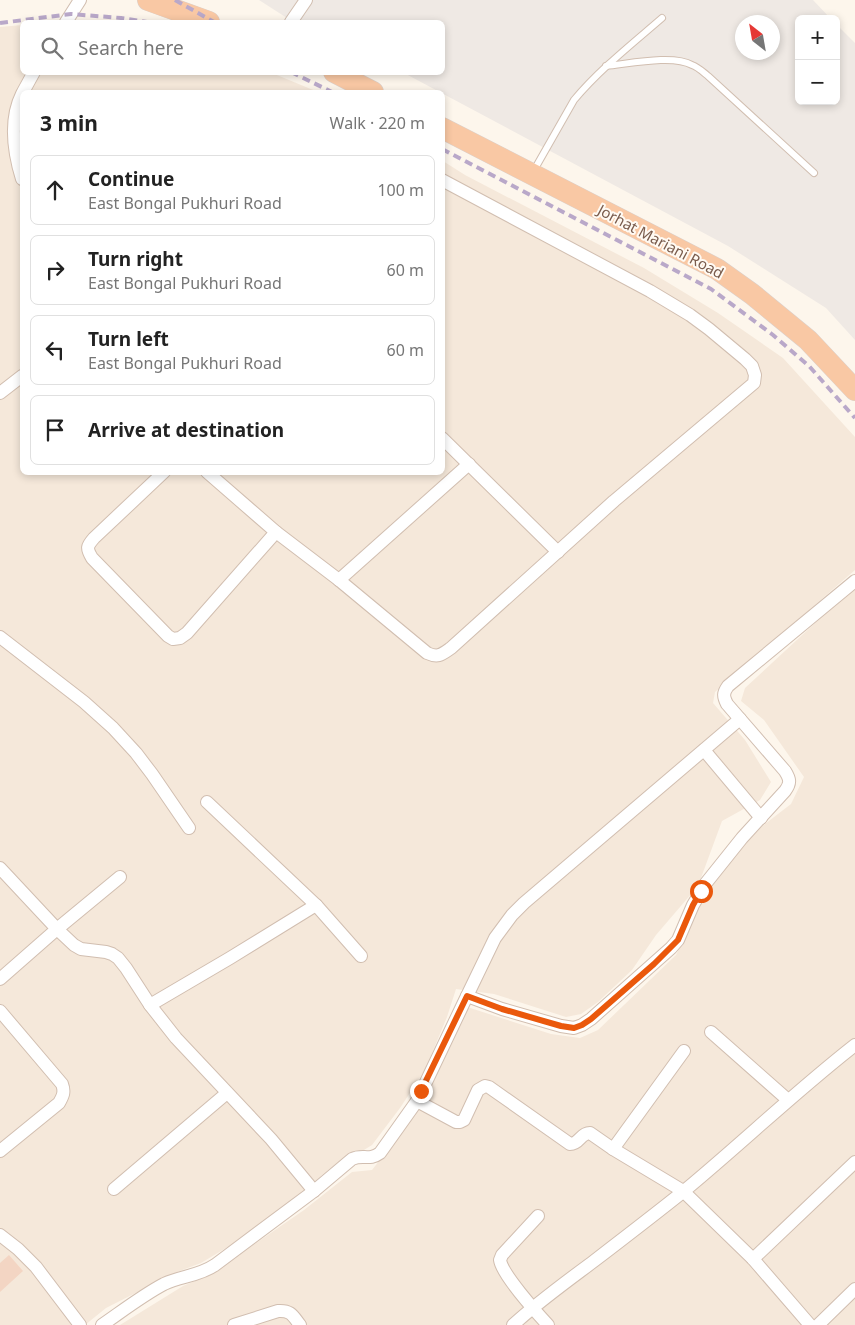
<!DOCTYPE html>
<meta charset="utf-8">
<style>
:root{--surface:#fff;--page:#f6f6f6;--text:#222;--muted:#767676;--line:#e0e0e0}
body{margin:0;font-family:"Noto Sans",sans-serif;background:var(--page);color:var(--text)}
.controls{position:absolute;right:15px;top:15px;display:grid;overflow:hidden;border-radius:8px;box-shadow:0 2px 8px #0003}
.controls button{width:45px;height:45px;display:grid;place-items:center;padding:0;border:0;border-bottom:1px solid var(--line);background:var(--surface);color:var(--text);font:25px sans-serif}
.compass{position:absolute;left:735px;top:15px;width:45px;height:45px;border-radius:50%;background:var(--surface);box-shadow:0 2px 8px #0003;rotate:329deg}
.stop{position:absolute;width:15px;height:15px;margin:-11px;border:4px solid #ea580c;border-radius:50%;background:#fff}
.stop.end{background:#ea580c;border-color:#fff;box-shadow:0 1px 5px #0008}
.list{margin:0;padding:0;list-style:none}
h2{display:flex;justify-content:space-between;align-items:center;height:65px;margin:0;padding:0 20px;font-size:21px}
h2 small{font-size:16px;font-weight:400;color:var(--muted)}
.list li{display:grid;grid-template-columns:32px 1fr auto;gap:15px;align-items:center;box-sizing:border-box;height:70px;margin:0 10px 10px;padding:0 10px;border:1px solid var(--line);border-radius:8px}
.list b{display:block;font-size:19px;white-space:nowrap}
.list p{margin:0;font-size:16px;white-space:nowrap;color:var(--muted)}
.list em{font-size:16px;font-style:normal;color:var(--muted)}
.icon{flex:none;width:28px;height:28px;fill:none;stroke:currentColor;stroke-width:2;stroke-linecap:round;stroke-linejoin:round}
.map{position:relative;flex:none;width:855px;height:1325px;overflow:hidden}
.search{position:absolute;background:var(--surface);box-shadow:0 2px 8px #0003;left:20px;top:20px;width:425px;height:55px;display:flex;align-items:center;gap:12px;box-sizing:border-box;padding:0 18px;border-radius:8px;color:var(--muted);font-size:19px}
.panel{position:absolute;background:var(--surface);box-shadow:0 2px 8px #0003;left:20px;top:90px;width:425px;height:385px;border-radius:8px}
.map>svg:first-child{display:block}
</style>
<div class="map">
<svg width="855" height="1325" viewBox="0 0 855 1325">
<rect width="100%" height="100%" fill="#fdf6ec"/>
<g fill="#f5e8da">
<polygon points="22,25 22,72 272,73 318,92 22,92 22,472 442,472 443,161 465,175 644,268 718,313 783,358 855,437 855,570 715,692 713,703 745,740 771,782 760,800 722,821 698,886 656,935 632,970 598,1002 581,1014 566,1017 494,994 456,989 447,1017 425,1070 400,1108 372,1145 359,1153 346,1156 322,1175 293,1202 231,1245 201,1263 177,1272 106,1308 85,1325 0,1325 0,27"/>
<polygon points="855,588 855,1325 120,1325 183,1286 208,1276 304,1210 352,1172 372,1170 418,1111 464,1006 551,1034 580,1038 598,1030 676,955 709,886 743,841 791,804 804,777 764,720 741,701 745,688 826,613"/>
</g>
<path fill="#efe9e4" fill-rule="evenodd" d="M259,0H813L831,19H799V101H836V24L855,43V340L826,308L728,246L404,73L442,72V22H299L287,18ZM742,22H772V52H742Z"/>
<polygon fill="#f3d5c3" points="9,1255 23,1271 0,1292 0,1263"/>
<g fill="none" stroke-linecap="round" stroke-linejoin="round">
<defs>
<g id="service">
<path d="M606,66C628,64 673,54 692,65C698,67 703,72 708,76L814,173"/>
<path d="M533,172L574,100C600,69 632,44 662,18"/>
</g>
<g id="minor">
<polyline points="66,22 80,0"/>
<polyline points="291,22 306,0"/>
<polyline points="23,92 34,72"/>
<path d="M22,94C9,120 14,153 22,179"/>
<polyline points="0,393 22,376"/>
<polyline points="442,438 558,552"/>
<path d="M164,472L94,538C87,546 86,548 92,558L168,636L173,639L180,638L187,633L276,532"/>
<path d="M207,472L276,532L339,580L427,653C438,658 441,655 451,648L614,501L754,383L755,375L752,366L745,359L709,329L690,315L650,291L442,180"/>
<polyline points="339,580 469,464"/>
<polyline points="0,637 84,702 113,728 136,753 152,774 189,828"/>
<polyline points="704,750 761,818"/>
<polyline points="207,802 316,905 361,956"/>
<polyline points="0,868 57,929 74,945 81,949 106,952 112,954 118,958 126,968 150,1005 176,1038 271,1139 314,1191"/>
<polyline points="0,979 57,929 120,877"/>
<polyline points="467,996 495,938 512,915 524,903 740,719"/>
<polyline points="150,1005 230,958 316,905"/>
<path d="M0,1011L62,1084C65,1092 63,1096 59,1103L0,1151"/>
<polyline points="711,1032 788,1100"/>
<path d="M417,1101L456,1122H460L464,1120L478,1090L485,1086L489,1087L570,1144C580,1144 580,1133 590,1133L613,1149L684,1051"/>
<polyline points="613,1149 683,1191 753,1259 810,1325"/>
<polyline points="114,1189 227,1093"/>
<path d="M538,1216L502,1255L500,1260C502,1274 536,1312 548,1325"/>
<polyline points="0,1235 18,1249 36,1267 80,1325"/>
<polyline points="753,1259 855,1162"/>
<path d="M102,1325C121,1312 143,1295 164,1284C181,1276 199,1276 215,1265L314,1191L352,1159C363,1154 369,1161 380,1153L417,1101L467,996L502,1009L561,1026L574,1028L582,1025L591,1019L671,948L678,940L693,905L706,883L742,838L785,791C791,783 790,779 785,771L727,704C723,696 723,693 728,686L855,581"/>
<path d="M234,1325L278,1311C291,1310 293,1316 300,1325"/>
<path d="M513,1325C538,1302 566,1282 594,1261C624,1238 654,1215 684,1191C742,1143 796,1091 855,1045"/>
<polyline points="818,1325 855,1289"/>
</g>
<g id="trunk">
<polyline points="148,0 209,22"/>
<polyline points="334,72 373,92"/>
<polyline points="442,128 717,269 752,294 808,340 855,390"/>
</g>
</defs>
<use href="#service" stroke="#d1beb0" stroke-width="8"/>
<use href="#minor" stroke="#d1beb0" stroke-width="14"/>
<use href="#trunk" stroke="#dad1cd" stroke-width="22"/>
<use href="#service" stroke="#fff" stroke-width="6"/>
<use href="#minor" stroke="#fff" stroke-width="12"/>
<use href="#trunk" stroke="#f9c8a4" stroke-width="21"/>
<g stroke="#b9a8c9" stroke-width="4" stroke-dasharray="8 5" stroke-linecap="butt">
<polyline points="175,0 214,22"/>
<polyline points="0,23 71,14 121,18 147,22"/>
<polyline points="291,72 332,92"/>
<polyline points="442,149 711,289 773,335 809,366 855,418"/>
</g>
</g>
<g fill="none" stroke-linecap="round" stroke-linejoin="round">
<polyline stroke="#ea580c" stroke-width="6" points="421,1091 467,996 502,1009 561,1026 574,1028 582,1025 591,1019 654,964 678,940 693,905 701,891"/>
</g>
<g text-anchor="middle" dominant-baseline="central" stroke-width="4" stroke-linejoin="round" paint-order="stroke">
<g font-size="15" fill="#7a5c4d" stroke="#fffaf3">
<text transform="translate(661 241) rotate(28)">Jorhat Mariani Road</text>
</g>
</g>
</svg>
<div class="controls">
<button>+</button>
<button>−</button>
</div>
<svg class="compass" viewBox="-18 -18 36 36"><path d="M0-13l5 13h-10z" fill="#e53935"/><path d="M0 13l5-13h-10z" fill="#767676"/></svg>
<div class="stop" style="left:701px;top:891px"></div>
<div class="stop end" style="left:421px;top:1091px"></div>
<div class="search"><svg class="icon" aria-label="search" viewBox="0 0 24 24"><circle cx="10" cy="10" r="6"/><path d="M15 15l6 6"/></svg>Search here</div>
<section class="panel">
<h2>3 min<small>Walk · 220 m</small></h2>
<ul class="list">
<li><svg class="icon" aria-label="ahead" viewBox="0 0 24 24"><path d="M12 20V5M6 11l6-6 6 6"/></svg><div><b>Continue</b><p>East Bongal Pukhuri Road</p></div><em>100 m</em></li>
<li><svg class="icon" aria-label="right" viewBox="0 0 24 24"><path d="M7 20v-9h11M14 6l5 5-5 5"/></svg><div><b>Turn right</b><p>East Bongal Pukhuri Road</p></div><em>60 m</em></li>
<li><svg class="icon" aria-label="left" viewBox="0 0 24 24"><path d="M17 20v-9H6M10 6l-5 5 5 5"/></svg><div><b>Turn left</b><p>East Bongal Pukhuri Road</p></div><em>60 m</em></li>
<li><svg class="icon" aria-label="arrive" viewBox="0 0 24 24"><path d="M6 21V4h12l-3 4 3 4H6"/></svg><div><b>Arrive at destination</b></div></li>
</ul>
</section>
</div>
